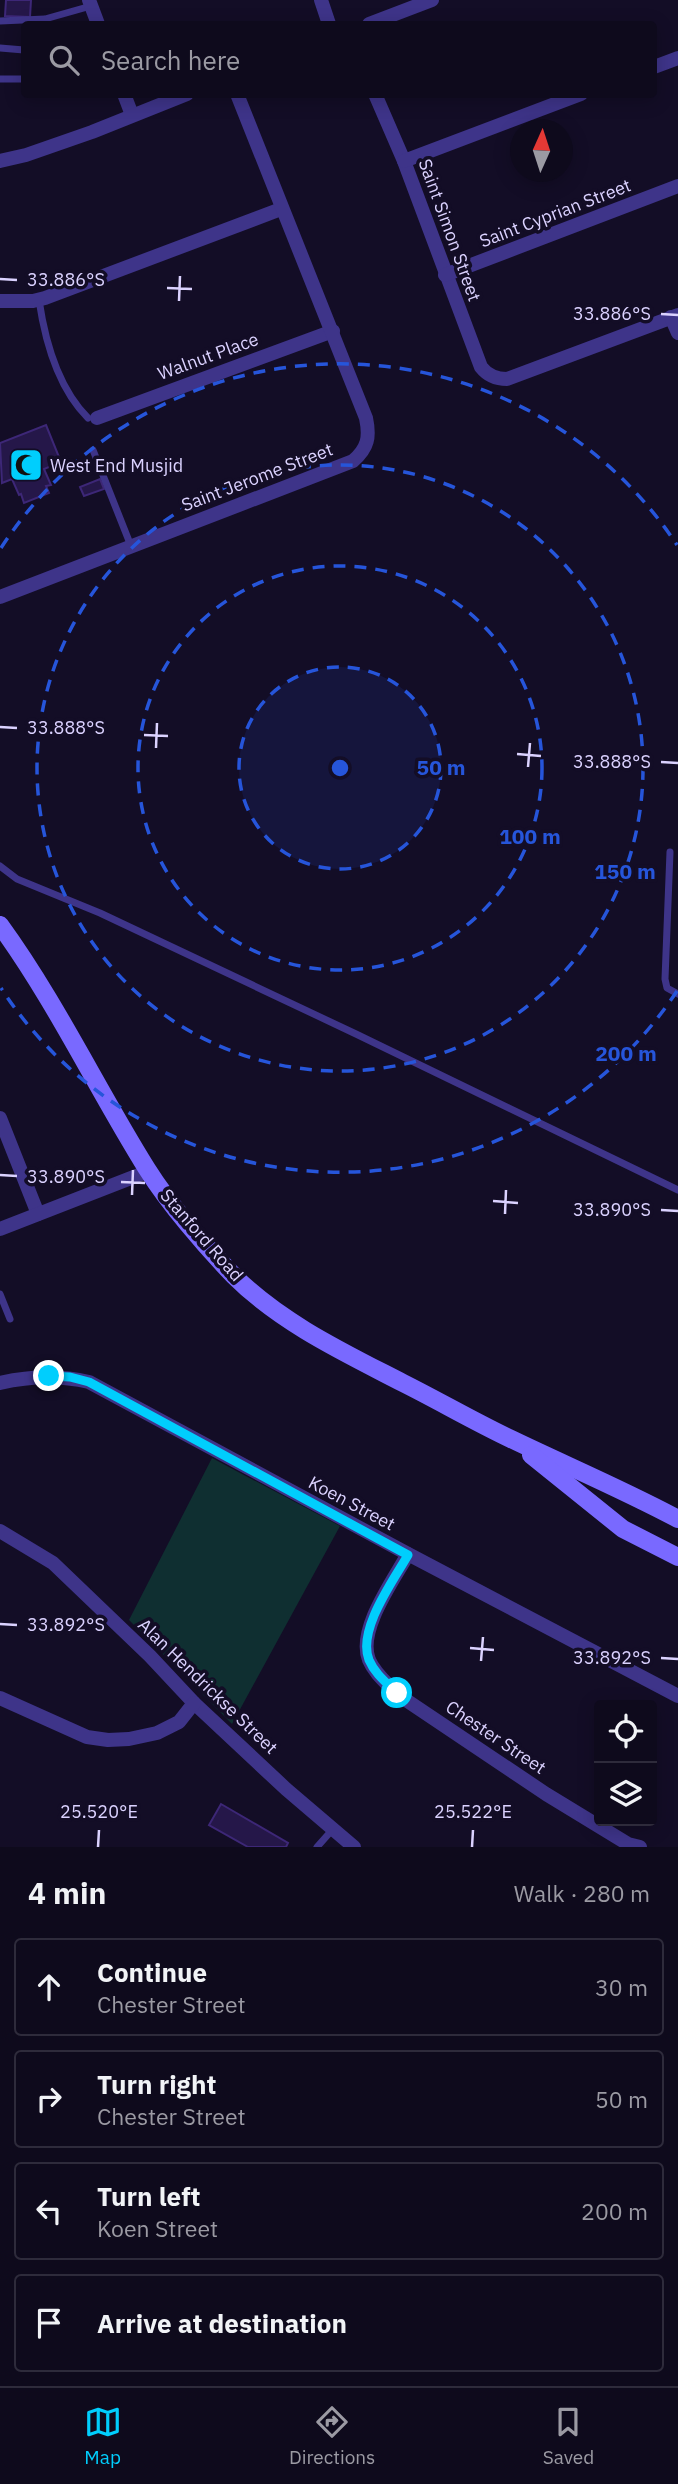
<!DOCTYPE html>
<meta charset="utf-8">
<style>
:root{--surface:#0e0a1c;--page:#171325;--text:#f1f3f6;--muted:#9b9aa3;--line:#2e2b3b;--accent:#00cefd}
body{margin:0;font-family:"IBM Plex Sans",sans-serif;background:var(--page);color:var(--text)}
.controls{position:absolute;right:21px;bottom:21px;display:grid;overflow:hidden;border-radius:7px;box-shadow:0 4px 18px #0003}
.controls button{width:63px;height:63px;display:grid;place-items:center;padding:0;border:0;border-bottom:2px solid var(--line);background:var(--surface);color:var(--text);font:35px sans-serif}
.compass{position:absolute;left:510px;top:119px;width:63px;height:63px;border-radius:50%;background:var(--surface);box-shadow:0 4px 18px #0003;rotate:3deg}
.stop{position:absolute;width:21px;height:21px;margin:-16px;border:5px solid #00cefd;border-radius:50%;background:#fff}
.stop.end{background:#00cefd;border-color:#fff;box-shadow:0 2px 7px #0008}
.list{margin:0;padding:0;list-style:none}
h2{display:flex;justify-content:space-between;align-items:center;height:91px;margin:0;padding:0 28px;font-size:30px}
h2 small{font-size:23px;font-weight:400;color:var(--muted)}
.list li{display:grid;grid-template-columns:46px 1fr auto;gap:21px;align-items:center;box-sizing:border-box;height:98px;margin:0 14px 14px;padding:0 14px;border:2px solid var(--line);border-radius:7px}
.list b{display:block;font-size:26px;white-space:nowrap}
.list p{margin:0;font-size:23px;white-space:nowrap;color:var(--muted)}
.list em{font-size:23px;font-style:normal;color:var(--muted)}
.icon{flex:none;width:38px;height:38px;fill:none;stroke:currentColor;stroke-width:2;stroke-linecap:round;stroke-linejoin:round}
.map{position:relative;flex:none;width:678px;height:1847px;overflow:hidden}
.search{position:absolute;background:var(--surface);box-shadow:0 4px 18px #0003;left:21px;right:21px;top:21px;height:77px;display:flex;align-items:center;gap:18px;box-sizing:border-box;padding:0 24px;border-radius:7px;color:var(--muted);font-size:26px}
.sheet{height:539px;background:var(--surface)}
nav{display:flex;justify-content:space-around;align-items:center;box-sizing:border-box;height:98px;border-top:2px solid var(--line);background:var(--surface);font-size:19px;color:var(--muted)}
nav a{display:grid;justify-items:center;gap:4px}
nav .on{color:var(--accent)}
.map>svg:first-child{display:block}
</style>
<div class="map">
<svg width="678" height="1847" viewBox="0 0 678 1847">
<rect width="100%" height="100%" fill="#130d26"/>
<polygon fill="#0f2f31" points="212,1458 340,1526 232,1724 129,1620"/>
<g fill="#251749" stroke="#3d2777" stroke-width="2">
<polygon points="6,0 31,0 30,17 5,16"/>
<polygon points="46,425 61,462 44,469 51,485 46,486 49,493 24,503 21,494 19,495 12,479 2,483 0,443"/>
<polygon points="100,479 104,489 84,496 80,487"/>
<polygon points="221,1804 288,1843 286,1847 248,1847 209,1825"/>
</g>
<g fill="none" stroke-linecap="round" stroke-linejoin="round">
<g stroke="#3e3489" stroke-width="7">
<polyline points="0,21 45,19 91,6"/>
<polyline points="0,48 24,50"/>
<polyline points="0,79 24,79"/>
<path d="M39,300C45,341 57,387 88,418"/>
<polyline points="93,450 131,546"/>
<polyline points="670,852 665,979 667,988 678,994"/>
<polyline points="0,866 17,879 100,913 356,1034 678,1190"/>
<polyline points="0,1294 10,1319"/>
<polyline points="317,1847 333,1829"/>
</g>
<g stroke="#3e3489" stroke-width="14">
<polyline points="89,0 98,24"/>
<polyline points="321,0 329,24"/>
<polyline points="369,24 432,0"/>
<polyline points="654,67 678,58"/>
<polyline points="124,94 132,115"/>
<path d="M375,94L404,161L481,367C488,376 496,379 507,379L678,315"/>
<polyline points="0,161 26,155 92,132 187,94"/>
<polyline points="404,161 581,94"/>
<polyline points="445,275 678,186"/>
<polyline points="0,301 33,301 45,298 281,209"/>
<polyline points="671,317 678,333"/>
<polyline points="97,418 333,331"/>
<path d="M0,597L353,461C368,448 370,437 366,418L237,94"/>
<polyline points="0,1118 38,1214"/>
<polyline points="0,1229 149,1171"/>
<path d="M0,1383C30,1376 59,1375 89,1382L408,1554L678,1696"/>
<polyline points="0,1531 53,1563 150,1656 194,1703 286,1789 354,1847"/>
<path d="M408,1554C393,1581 357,1630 369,1660C375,1674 387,1683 397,1694L546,1794L628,1844L640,1847"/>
<polyline points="0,1698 87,1737 108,1740 129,1739 157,1733 179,1722 194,1703"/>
</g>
<g stroke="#7969ff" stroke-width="18">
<path d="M0,925C56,1002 97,1089 147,1169C169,1204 205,1246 234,1276C281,1323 345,1353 403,1383C439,1401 475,1422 511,1439C567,1466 624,1490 678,1519"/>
<polyline points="531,1455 623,1529 678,1557"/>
</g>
</g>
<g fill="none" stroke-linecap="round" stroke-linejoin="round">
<path stroke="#00cefd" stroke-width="9" d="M49,1376L70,1377L89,1382L408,1555C393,1581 357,1630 369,1660C375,1674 387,1683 397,1693"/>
</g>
<path fill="none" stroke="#dbd2ff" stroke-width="2.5" d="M0,279L17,280M167,288L192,289M179,301L180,276M661,314L678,315M0,727L17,728M144,735L168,736M156,748L157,723M517,754L541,756M661,762L678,763M528,767L530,743M0,1175L17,1176M121,1182L145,1183M132,1195L133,1170M493,1201L518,1203M661,1210L678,1211M505,1214L506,1190M0,1624L17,1625M470,1648L494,1650M661,1658L678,1659M481,1661L483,1637M98,1847L99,1830M472,1847L473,1830"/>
<circle cx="340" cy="768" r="101" fill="#2655da" fill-opacity=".12"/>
<g fill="none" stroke="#2655da" stroke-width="3.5" stroke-dasharray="12 9">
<circle cx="340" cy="768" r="101"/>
<circle cx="340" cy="768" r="202"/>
<circle cx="340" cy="768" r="303"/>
<path d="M677 991A404 404 0 0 1 1 988M1 548A404 404 0 0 1 677 545"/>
</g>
<defs>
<symbol id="mosque-square" viewBox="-11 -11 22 22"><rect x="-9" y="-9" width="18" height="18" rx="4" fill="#00cefd" stroke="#130d26"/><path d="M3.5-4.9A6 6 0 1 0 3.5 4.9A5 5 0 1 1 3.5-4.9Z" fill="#111"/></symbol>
</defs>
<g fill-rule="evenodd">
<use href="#mosque-square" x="7" y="446" width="38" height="38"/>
</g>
<g text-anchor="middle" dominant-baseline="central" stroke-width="7" stroke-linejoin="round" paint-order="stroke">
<g font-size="18" fill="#dbd2ff" stroke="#130d26">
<text transform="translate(555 213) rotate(-21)">Saint Cyprian Street</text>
<text transform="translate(450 230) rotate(70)">Saint Simon Street</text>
<text transform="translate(208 356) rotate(-20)">Walnut Place</text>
<text transform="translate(257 477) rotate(-21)">Saint Jerome Street</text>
<text transform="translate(202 1235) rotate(49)">Stanford Road</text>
<text transform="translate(352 1503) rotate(28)">Koen Street</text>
<text transform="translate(208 1686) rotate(44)">Alan Hendrickse Street</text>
<text transform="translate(496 1737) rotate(34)">Chester Street</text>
</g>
<g font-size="18" fill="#dbd2ff" stroke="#130d26" text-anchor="start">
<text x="50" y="465">West End Musjid</text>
</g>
</g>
<g font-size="18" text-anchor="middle" fill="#dbd2ff" stroke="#130d26" stroke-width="7" stroke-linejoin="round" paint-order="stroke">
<text x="66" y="286">33.886°S</text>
<text x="612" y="320">33.886°S</text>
<text x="66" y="734">33.888°S</text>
<text x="612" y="768">33.888°S</text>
<text x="66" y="1183">33.890°S</text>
<text x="612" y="1216">33.890°S</text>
<text x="66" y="1631">33.892°S</text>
<text x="612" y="1664">33.892°S</text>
<text x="99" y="1818">25.520°E</text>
<text x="473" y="1818">25.522°E</text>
</g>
<circle cx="340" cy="768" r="10" fill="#2655da" stroke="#130d26" stroke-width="3.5"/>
<g font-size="21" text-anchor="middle" font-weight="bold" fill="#2655da" stroke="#130d26" stroke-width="7" stroke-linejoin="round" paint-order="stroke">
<text x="441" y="775">50 m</text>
<text x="530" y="844">100 m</text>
<text x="625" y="879">150 m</text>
<text x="626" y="1061">200 m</text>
</g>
</svg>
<div class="controls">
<button><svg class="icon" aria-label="locate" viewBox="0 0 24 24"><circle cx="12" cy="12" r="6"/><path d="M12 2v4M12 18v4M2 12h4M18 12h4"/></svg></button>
<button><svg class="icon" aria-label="layers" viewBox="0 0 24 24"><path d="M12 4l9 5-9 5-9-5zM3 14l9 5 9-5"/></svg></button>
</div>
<svg class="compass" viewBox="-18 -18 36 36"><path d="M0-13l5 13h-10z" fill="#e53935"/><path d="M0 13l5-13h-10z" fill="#9b9aa3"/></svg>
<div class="stop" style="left:397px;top:1693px"></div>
<div class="stop end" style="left:49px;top:1376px"></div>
<div class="search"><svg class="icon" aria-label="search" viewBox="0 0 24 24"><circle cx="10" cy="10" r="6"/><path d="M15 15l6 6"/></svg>Search here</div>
</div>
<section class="sheet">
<h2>4 min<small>Walk · 280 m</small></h2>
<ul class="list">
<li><svg class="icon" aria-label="ahead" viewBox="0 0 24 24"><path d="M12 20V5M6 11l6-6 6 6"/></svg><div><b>Continue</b><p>Chester Street</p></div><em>30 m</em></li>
<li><svg class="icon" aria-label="right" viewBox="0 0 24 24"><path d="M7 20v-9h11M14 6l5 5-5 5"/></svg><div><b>Turn right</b><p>Chester Street</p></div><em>50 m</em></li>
<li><svg class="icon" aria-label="left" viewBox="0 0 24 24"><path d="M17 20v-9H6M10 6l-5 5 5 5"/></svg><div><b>Turn left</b><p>Koen Street</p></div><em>200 m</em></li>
<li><svg class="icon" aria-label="arrive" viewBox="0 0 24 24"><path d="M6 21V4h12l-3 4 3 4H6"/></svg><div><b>Arrive at destination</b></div></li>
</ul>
</section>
<nav>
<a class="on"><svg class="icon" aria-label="map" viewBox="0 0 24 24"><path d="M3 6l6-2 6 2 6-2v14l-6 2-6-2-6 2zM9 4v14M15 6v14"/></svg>Map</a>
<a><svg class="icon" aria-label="directions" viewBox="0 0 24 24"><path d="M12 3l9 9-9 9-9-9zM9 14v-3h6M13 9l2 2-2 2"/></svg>Directions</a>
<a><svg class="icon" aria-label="saved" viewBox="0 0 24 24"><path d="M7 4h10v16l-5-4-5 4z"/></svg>Saved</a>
</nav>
